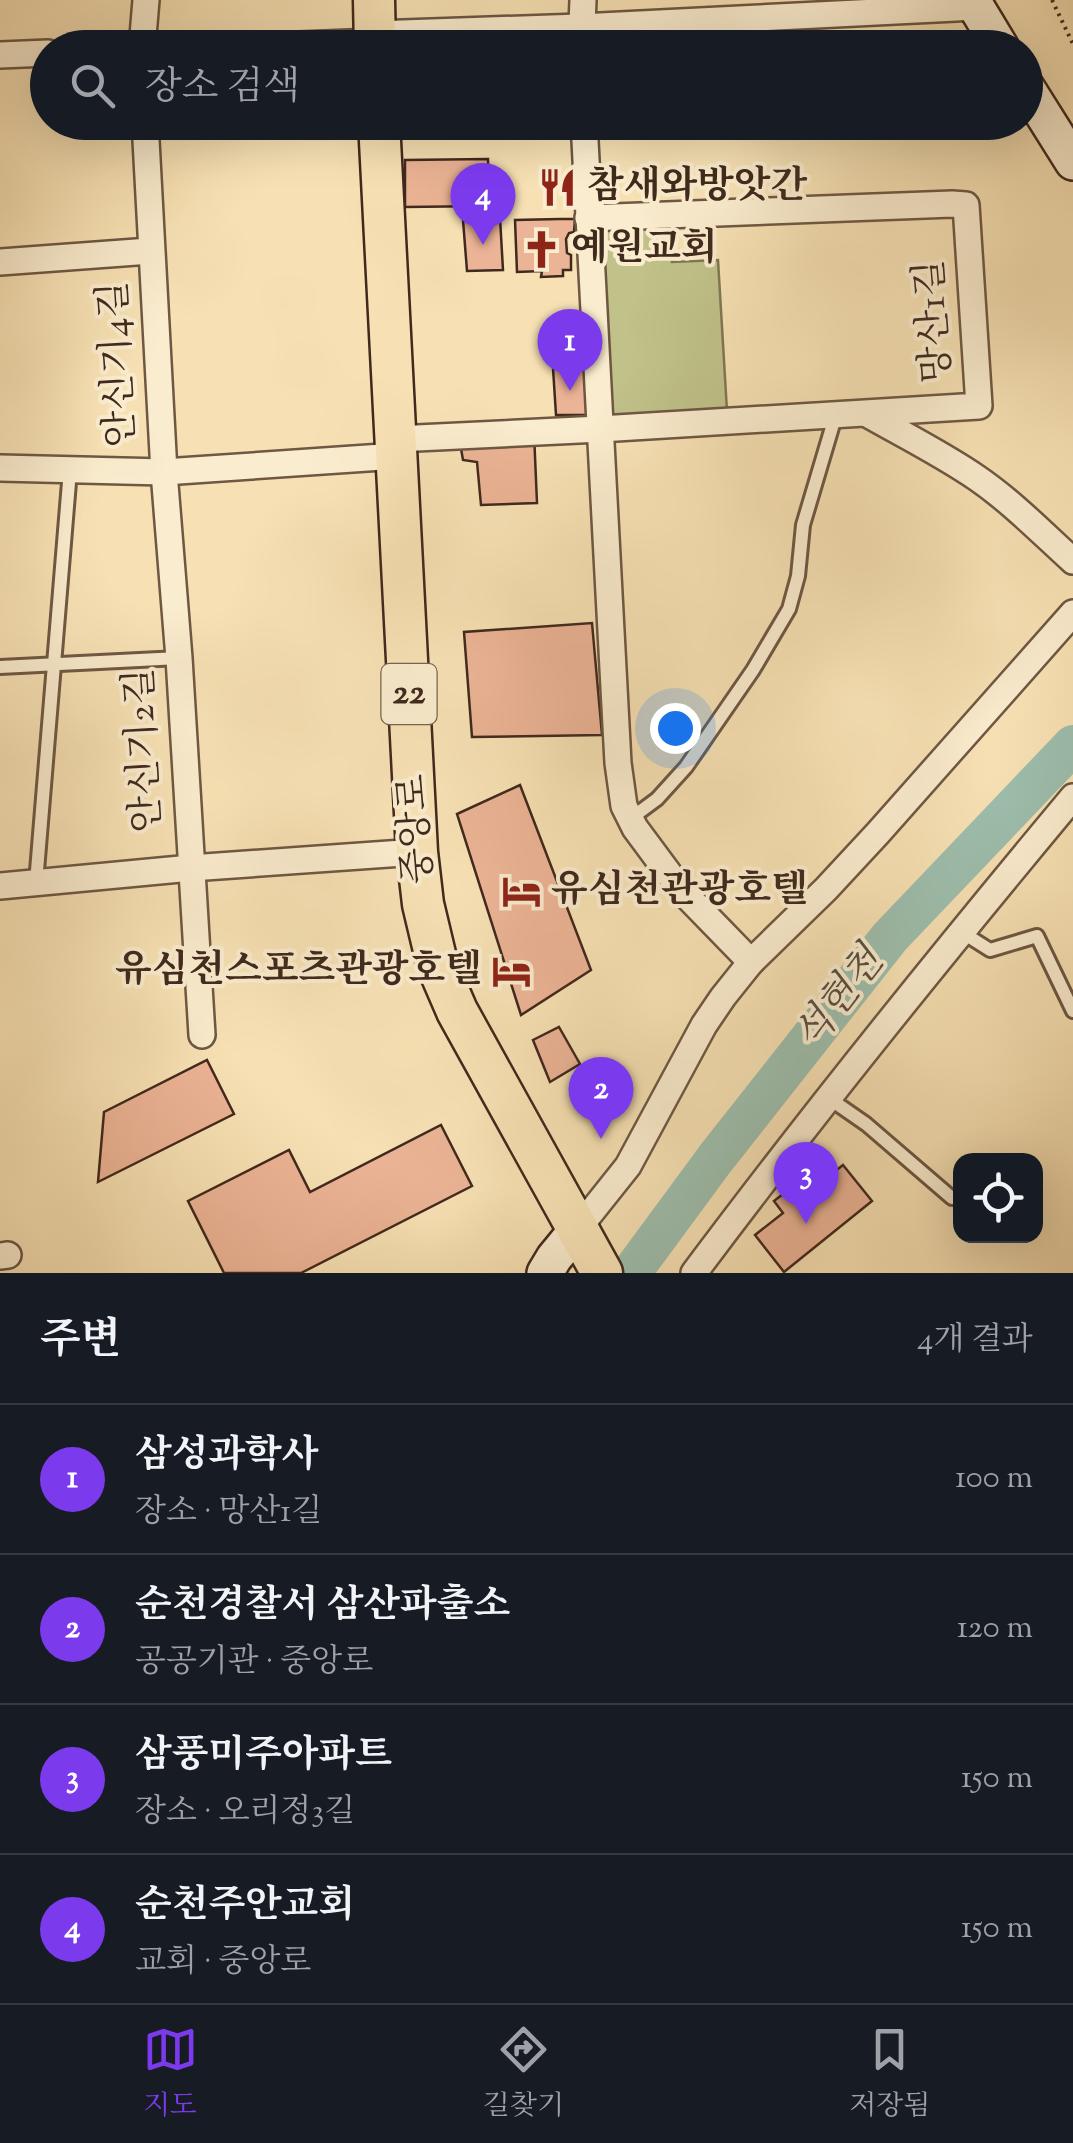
<!DOCTYPE html>
<html lang="ko">
<meta charset="utf-8">
<style>
:root{--surface:#171b24;--page:#242831;--text:#f1f3f6;--muted:#9ea1a6;--line:#363941;--accent:#7c3aed}
body{margin:0;font-family:"Sorts Mill Goudy","Noto Serif KR",serif;background:var(--page);color:var(--text)}
.controls{position:absolute;right:30px;bottom:30px;display:grid;overflow:hidden;border-radius:20px;box-shadow:0 10px 40px #0002}
.controls button{width:90px;height:90px;display:grid;place-items:center;padding:0;border:0;border-bottom:2px solid var(--line);background:var(--surface);color:var(--text);font:50px sans-serif}
.you{position:absolute;left:675px;top:728px;width:35px;height:35px;margin:-25px;border:8px solid #fff;border-radius:50%;background:#1a73e8;box-shadow:0 0 0 15px #1a73e833}
.badge{display:grid;place-items:center;width:65px;height:65px;border-radius:50%;background:var(--accent);color:#fff;font-size:32px;font-weight:700}
.pin{position:absolute;translate:-50% -82px;filter:drop-shadow(0 2px 5px #0008)}
.pin::after{content:'';position:absolute;top:52px;width:35px;height:30px;background:inherit;clip-path:polygon(0 0,100% 0,50% 100%)}
.list{margin:0;padding:0;list-style:none}
h2{display:flex;justify-content:space-between;align-items:center;height:130px;margin:0;padding:0 40px;font-size:42px}
h2 small{font-size:32px;font-weight:400;color:var(--muted)}
.list li{display:grid;grid-template-columns:65px 1fr auto;gap:30px;align-items:center;box-sizing:border-box;height:150px;padding:0 40px;border-top:2px solid var(--line)}
.list b{display:block;font-size:38px;white-space:nowrap}
.list p{margin:0;font-size:32px;white-space:nowrap;color:var(--muted)}
.list em{font-size:32px;font-style:normal;color:var(--muted)}
.icon{flex:none;width:55px;height:55px;fill:none;stroke:currentColor;stroke-width:2;stroke-linecap:round;stroke-linejoin:round}
.map{position:relative;flex:none;width:1073px;height:1273px;overflow:hidden}
.search{position:absolute;background:var(--surface);box-shadow:0 10px 40px #0002;left:30px;right:30px;top:30px;height:110px;display:flex;align-items:center;gap:25px;box-sizing:border-box;padding:0 35px;border-radius:55px;color:var(--muted);font-size:38px}
.sheet{height:730px;background:var(--surface)}
nav{display:flex;justify-content:space-around;align-items:center;box-sizing:border-box;height:140px;border-top:2px solid var(--line);background:var(--surface);font-size:28px;color:var(--muted)}
nav a{display:grid;justify-items:center;gap:5px}
nav .on{color:var(--accent)}
.map>svg:first-child{display:block}
</style>
<div class="map">
<svg width="1073" height="1273" viewBox="0 0 1073 1273">
<rect width="100%" height="100%" fill="#f7e1b4"/>
<filter id="stains"><feTurbulence type="fractalNoise" baseFrequency=".002" numOctaves="4"/><feColorMatrix values="0 0 0 0 .2 0 0 0 0 .09 0 0 0 0 .02 0 0 0 .5 -.17"/></filter>
<radialGradient id="worn" r=".72"><stop offset=".6" stop-color="#630" stop-opacity="0"/><stop offset="1" stop-color="#630" stop-opacity=".3"/></radialGradient>
<polygon fill="#c0c28a" stroke="#807654" stroke-width="2.5" points="669,221 672,262 718,260 727,411 614,417 605,399 595,226"/>
<g fill="none" stroke-linecap="round" stroke-linejoin="round">
<polyline stroke="#9dbead" stroke-width="40" points="631,1273 715,1159 890,937 1073,745"/>
</g>
<g fill="#ecb496" stroke="#40291d" stroke-width="2.5">
<polygon points="488,159 489,206 405,207 405,160"/>
<polygon points="500,218 503,270 467,271 463,220"/>
<polygon points="560,219 575,219 574,232 569,233 566,239 567,253 571,255 571,270 563,270 563,276 541,277 542,271 517,272 515,220"/>
<polygon points="585,367 587,415 556,415 553,368"/>
<polygon points="534,433 537,503 481,505 477,462 463,460 460,443"/>
<polygon points="592,623 602,735 472,737 464,632"/>
<polygon points="520,785 591,970 521,1015 457,814"/>
<polygon points="559,1027 580,1064 550,1082 533,1040"/>
<polygon points="207,1060 234,1114 98,1182 104,1112"/>
<polygon points="441,1125 472,1186 301,1273 224,1273 188,1201 289,1150 310,1192"/>
<polygon points="843,1165 872,1201 784,1272 755,1235 783,1213 774,1201 800,1181 809,1192"/>
</g>
<g fill="none" stroke-linecap="round" stroke-linejoin="round">
<defs>
<g id="lane">
<polyline points="0,667 179,658"/>
<polyline points="630,819 657,799 686,767 753,670 789,609 798,576 803,525 836,414"/>
<polyline points="36,883 70,470"/>
<polyline points="960,931 990,950 1037,936 1073,1011"/>
<polyline points="830,1099 866,1124 952,1198"/>
</g>
<g id="street">
<polyline points="374,34 580,27 976,7"/>
<polyline points="142,48 146,0"/>
<polyline points="224,48 374,42"/>
<polyline points="581,48 583,0"/>
<polyline points="0,55 48,53"/>
<polyline points="145,122 164,472 179,658 202,1035"/>
<polyline points="584,122 618,763 624,806 635,828 681,890 751,962"/>
<polyline points="0,262 150,251"/>
<path d="M867,414C904,435 942,454 977,478C1012,502 1042,533 1073,561"/>
<polyline points="396,439 600,429 979,406 966,205 952,204 588,218"/>
<polyline points="0,468 164,472 397,456"/>
<polyline points="0,886 191,868 417,852"/>
<polyline points="577,1230 628,1166 704,1025 723,997 751,962 826,889 878,833 1073,613"/>
<polyline points="0,1256 8,1255"/>
<path d="M694,1273C815,1111 943,953 1073,797"/>
</g>
<g id="secondary">
<polyline points="972,0 1001,48"/>
<polyline points="1026,87 1073,162"/>
<polyline points="545,1273 554,1258 577,1230"/>
</g>
<g id="primary">
<polyline points="374,0 375,48"/>
<polyline points="379,122 417,852 423,904 438,967 457,1011 602,1273"/>
</g>
</defs>
<use href="#lane" stroke="#6e5743" stroke-width="18"/>
<use href="#street" stroke="#6e5743" stroke-width="30"/>
<use href="#secondary" stroke="#40291d" stroke-width="40"/>
<use href="#primary" stroke="#40291d" stroke-width="45"/>
<polyline stroke="#40291d" stroke-width="4" stroke-dasharray="2.5 5" stroke-linecap="butt" points="1052,0 1073,44"/>
<use href="#lane" stroke="#faecce" stroke-width="12"/>
<use href="#street" stroke="#faecce" stroke-width="25"/>
<use href="#secondary" stroke="#faecce" stroke-width="35"/>
<use href="#primary" stroke="#f7e1b4" stroke-width="40"/>
</g>
<defs>
<symbol id="restaurant-bare" viewBox="-9 -9 18 18"><path d="M-5-6h1v4h1v-4h1v4h1v-4h1v5L-1.5 .5V6h-2V.5L-5-1ZM5-6V6H3V1.5H1.5Q1.5-4 5-6Z" fill="#8f2418" stroke="#faecce" stroke-width="2.5" paint-order="stroke"/></symbol>
<symbol id="church-bare" viewBox="-9 -9 18 18"><path d="M-1.2-6h2.4v3.5h3.3v2.4h-3.3V6h-2.4V-.1h-3.3v-2.4h3.3Z" fill="#8f2418" stroke="#faecce" stroke-width="2.5" paint-order="stroke"/></symbol>
<symbol id="hotel-bare" viewBox="-9 -9 18 18"><path d="M-6-4.5h1.5V1H6V5H4.5V3h-9V5H-6ZM-4 0a1.8 1.8 0 1 1 3.6 0ZM.5 0V-2.5h3Q6-2.5 6 0Z" fill="#8f2418" stroke="#faecce" stroke-width="2.5" paint-order="stroke"/></symbol>
</defs>
<g fill-rule="evenodd">
<use href="#restaurant-bare" x="530" y="160" width="55" height="55"/>
<use href="#church-bare" x="514" y="222" width="55" height="55"/>
<use href="#hotel-bare" x="494" y="864" width="55" height="55"/>
<use href="#hotel-bare" x="484" y="944" width="55" height="55"/>
</g>
<g text-anchor="middle" dominant-baseline="central" stroke-width="8" stroke-linejoin="round" paint-order="stroke">
<rect fill="#faecce" stroke="#786452" stroke-width="2.5" x="381.5" y="664" width="55" height="60" rx="8"/>
<g font-size="35" font-weight="bold" fill="#40291d">
<text x="409" y="694">22</text>
</g>
<g font-size="38" font-weight="bold" fill="#40291d" stroke="#faecce" text-anchor="start">
<text x="587" y="188">참새와방앗간</text>
<text x="571" y="250">예원교회</text>
<text x="551" y="892">유심천관광호텔</text>
<text x="482" y="972" text-anchor="end">유심천스포츠관광호텔</text>
</g>
<g font-size="38" fill="#40291d" stroke="#faecce">
<text transform="translate(936 321) rotate(-94)">망산1길</text>
<text transform="translate(120 364) rotate(-93)">안신기4길</text>
<text transform="translate(146 750) rotate(-93)">안신기2길</text>
<text transform="translate(418 829) rotate(-94)">중앙로</text>
</g>
<g font-size="40" font-style="italic" fill="#574e41" stroke="#faecce">
<text transform="translate(841 1000) rotate(-52)">석현천</text>
</g>
</g>
<rect width="100%" height="100%" filter="url(#stains)"/>
<rect width="100%" height="100%" fill="url(#worn)"/>
</svg>
<div class="controls">
<button><svg class="icon" aria-label="locate" viewBox="0 0 24 24"><circle cx="12" cy="12" r="6"/><path d="M12 2v4M12 18v4M2 12h4M18 12h4"/></svg></button>
</div>
<div class="you"></div>
<div class="pin badge" style="left:570px;top:391px">1</div>
<div class="pin badge" style="left:601px;top:1139px">2</div>
<div class="pin badge" style="left:806px;top:1224px">3</div>
<div class="pin badge" style="left:483px;top:245px">4</div>
<div class="search"><svg class="icon" aria-label="search" viewBox="0 0 24 24"><circle cx="10" cy="10" r="6"/><path d="M15 15l6 6"/></svg>장소 검색</div>
</div>
<section class="sheet">
<h2>주변<small>4개 결과</small></h2>
<ul class="list">
<li><span class="badge">1</span><div><b>삼성과학사</b><p>장소 · 망산1길</p></div><em>100 m</em></li>
<li><span class="badge">2</span><div><b>순천경찰서 삼산파출소</b><p>공공기관 · 중앙로</p></div><em>120 m</em></li>
<li><span class="badge">3</span><div><b>삼풍미주아파트</b><p>장소 · 오리정3길</p></div><em>150 m</em></li>
<li><span class="badge">4</span><div><b>순천주안교회</b><p>교회 · 중앙로</p></div><em>150 m</em></li>
</ul>
</section>
<nav>
<a class="on"><svg class="icon" aria-label="map" viewBox="0 0 24 24"><path d="M3 6l6-2 6 2 6-2v14l-6 2-6-2-6 2zM9 4v14M15 6v14"/></svg>지도</a>
<a><svg class="icon" aria-label="directions" viewBox="0 0 24 24"><path d="M12 3l9 9-9 9-9-9zM9 14v-3h6M13 9l2 2-2 2"/></svg>길찾기</a>
<a><svg class="icon" aria-label="saved" viewBox="0 0 24 24"><path d="M7 4h10v16l-5-4-5 4z"/></svg>저장됨</a>
</nav>
